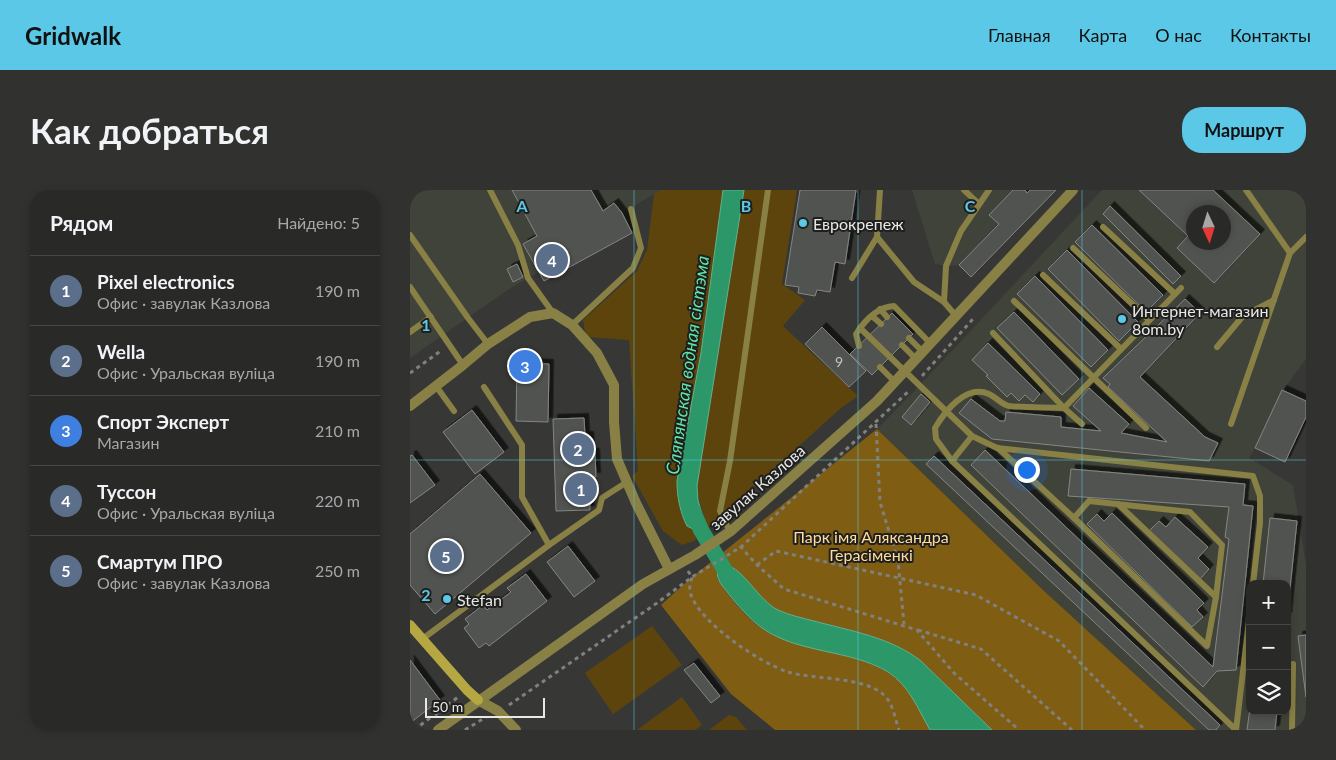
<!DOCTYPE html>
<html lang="ru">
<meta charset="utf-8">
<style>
:root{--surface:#292a28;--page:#313230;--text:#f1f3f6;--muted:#a5a7a8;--line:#454645;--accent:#5ac8e6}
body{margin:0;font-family:Lato,sans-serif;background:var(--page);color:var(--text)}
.controls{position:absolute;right:15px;bottom:15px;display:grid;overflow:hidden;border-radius:10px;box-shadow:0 2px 8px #0003}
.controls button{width:45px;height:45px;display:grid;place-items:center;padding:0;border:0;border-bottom:1px solid var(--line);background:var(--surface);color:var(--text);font:25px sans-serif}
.compass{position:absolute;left:776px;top:15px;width:45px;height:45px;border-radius:50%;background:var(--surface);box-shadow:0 2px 8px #0003;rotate:176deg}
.scale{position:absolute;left:15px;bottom:12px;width:120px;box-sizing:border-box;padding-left:5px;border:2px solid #e8e9e7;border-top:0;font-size:14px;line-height:18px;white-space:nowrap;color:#e8e9e7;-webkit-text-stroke:4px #1f1f1e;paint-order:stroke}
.you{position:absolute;left:616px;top:279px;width:18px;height:18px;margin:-12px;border:4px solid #fff;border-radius:50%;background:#1a73e8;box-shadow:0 0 0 8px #1a73e833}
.badge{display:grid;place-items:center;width:32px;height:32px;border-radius:50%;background:var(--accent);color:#fff;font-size:16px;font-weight:700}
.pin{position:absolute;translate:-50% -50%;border:2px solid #fff;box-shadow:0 1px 5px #0006}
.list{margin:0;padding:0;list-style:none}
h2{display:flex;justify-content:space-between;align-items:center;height:65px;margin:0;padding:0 20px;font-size:21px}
h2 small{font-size:16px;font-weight:400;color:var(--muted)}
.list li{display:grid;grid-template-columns:32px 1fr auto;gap:15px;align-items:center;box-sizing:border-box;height:70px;padding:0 20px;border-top:1px solid var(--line)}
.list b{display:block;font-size:19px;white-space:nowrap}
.list p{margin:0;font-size:16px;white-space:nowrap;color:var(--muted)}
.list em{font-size:16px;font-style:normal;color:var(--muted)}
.icon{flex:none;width:28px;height:28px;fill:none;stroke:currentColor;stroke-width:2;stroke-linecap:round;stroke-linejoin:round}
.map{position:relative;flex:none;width:896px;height:540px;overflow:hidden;border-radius:20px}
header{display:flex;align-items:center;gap:30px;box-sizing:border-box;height:70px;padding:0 25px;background:var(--accent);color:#111}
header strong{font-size:24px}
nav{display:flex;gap:28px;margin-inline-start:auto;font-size:18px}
.intro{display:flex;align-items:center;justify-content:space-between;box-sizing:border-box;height:120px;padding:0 30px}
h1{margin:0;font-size:35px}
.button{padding:12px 22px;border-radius:20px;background:var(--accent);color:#111;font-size:18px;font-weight:700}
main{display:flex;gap:30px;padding:0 30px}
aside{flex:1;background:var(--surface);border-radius:20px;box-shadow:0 2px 8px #0003}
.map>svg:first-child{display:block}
</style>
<header>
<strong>Gridwalk</strong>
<nav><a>Главная</a><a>Карта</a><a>О нас</a><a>Контакты</a></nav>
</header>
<div class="intro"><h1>Как добраться</h1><a class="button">Маршрут</a></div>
<main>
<aside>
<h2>Рядом<small>Найдено: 5</small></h2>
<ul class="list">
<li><span class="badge" style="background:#5c6f8a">1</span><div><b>Pixel electronics</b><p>Офис · завулак Казлова</p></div><em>190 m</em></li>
<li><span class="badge" style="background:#5c6f8a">2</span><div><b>Wella</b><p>Офис · Уральская вуліца</p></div><em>190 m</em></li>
<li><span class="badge" style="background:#3f7fe0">3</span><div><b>Спорт Эксперт</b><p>Магазин</p></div><em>210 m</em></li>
<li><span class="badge" style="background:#5c6f8a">4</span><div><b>Туссон</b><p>Офис · Уральская вуліца</p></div><em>220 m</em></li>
<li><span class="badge" style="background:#5c6f8a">5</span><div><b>Смартум ПРО</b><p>Офис · завулак Казлова</p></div><em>250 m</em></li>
</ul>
</aside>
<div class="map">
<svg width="896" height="540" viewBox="0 0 896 540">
<defs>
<filter id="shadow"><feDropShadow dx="4.5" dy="-4.5" stdDeviation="0" flood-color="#0009"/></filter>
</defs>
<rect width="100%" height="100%" fill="#373835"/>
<g fill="#40433a" fill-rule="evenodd">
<polygon points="0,0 251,0 212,23 222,43 134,91 129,82 96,101 0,168"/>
<polygon points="502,0 646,0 561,87 549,75 536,76 525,74"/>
<path d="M692,0H896V169L873,200L896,211V227L875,272L845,258L839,268L883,295L896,375V540H786L633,400L467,239L509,196ZM784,22H814V52H784ZM840,394H877V521H840Z"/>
</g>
<g fill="#5d440d">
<path d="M251,0H313L291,163L282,216L268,279L270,320L277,336L293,338C297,329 287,309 287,296L334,0H387L372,94L395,110L373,136L448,206L431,218L284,351L272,355L253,341L222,286L228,281L219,150L176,147L173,130L227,81L237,60L244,4Z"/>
<polygon points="242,436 272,475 203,524 175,483"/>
<polygon points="272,507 292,535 285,540 227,540"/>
<polygon points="319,525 326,527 337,540 299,540"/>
</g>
<path fill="#7f5d12" d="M467,239L633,400L786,540H582L511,471C480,447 441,441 404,431C391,428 376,425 364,418C350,409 340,395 329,383L307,388C321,410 342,436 366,446C386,454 408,459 428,464C449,469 470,475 487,489C503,502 511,523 520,540H365L321,504L251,415L282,387Z"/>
<g fill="#2c9869" stroke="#64b08f">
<path d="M313,0H334L287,296L288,310L295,335L287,341L277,336C270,322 267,307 267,291L291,163Z"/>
<path d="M316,375C333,378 349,411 368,420C379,425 392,428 404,431C441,441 480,447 511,471L582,540H520C508,519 499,495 478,482C440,459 389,464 352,438C340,429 327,415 318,403C313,396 305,389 308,380Z"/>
</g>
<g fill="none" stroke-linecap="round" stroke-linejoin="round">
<polyline stroke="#2c9869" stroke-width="16" points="282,319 291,340 323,394"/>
</g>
<g fill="#515351" stroke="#848683" fill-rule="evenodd" filter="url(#shadow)">
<polygon points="102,0 181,0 193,21 204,13 212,23 222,43 134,91 113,54 127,46"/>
<polygon points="390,0 446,0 435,74 425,72 420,102 407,100 405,106 388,103 389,97 375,95"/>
<polygon points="603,0 615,0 617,3 620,0 646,0 561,87 549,75 589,34 579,25"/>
<path d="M729,0H803L850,44L804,93L767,58L778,46ZM784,22H814V52H784Z"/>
<polygon points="700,16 771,86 763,94 693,24"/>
<polygon points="682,35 753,105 736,122 665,52"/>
<polygon points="657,60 728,132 709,151 638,79"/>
<polygon points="107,74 113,87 103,92 97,79"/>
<polygon points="625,86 698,160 681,177 607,104"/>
<polygon points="775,109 790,123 730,187 795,247 808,253 799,271 582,249 549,223 561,209 590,231 595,231 596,222 651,227 651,237 691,241 663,216 679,198 719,234 711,243 757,252 698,197 700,194 693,188"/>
<polygon points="604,122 669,189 652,205 587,138"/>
<polygon points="482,123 503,144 462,185 440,164"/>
<polygon points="412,137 456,181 439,197 395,154"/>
<polygon points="578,153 630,204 623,212 615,205 609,211 601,203 597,207 576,186 578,185 562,170"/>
<polygon points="107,173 139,174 138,232 106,231"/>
<polygon points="872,200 896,211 896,227 875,272 845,258"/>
<polygon points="511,204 520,212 501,235 492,227"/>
<polygon points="62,220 94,262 65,284 33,242"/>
<polygon points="174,228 175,246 179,246 180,263 185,263 186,287 179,287 180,320 146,321 143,229"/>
<polygon points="575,260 803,477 819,349 815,347 819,317 658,306 661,279 835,294 833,315 843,316 826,480 807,481 793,497 561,275"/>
<polygon points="2,265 25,295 0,313 0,266"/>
<polygon points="524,266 810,535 806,540 799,540 516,274"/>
<polygon points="70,284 121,343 25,424 0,395 0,344"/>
<polygon points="702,323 794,413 787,420 793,427 782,437 677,334 687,324 694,331"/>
<polygon points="765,327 798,357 788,368 799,379 790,389 739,341 749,331 756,337"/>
<polygon points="860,328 887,331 877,427 877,394 853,394"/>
<polygon points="158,356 185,391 164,407 137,372"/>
<polygon points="116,384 137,411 79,456 76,453 69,458 54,438 59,434 55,429 73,415 77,420 101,402 97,398"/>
<polygon points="896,445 896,507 888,446"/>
<polygon points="0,470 30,510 0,533"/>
<polygon points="284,473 310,506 301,513 274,480"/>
<polygon points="840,518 840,521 867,521 865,540 837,540"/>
</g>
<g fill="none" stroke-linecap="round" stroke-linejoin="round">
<g stroke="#80817e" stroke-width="3" stroke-dasharray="4 4" stroke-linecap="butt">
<polyline points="0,183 32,160"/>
<polyline points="512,186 563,129"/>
<polyline points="466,234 470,312 488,371 494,434"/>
<polyline points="330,356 347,375 374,399 507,440 544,483 609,540"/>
<polyline points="347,375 366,361 566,405 649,451 735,540"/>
<path d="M278,381L282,387C281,391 279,397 280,402C288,432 350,473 378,482C405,490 453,486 474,505C483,513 485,529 489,540"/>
<polyline points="508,440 571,459 662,540"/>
<polyline points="99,515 247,413 282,387 331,357 500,200"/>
<polyline points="25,525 48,507"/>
<polyline points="4,540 20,528"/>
<polyline points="55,540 76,527"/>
</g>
<g stroke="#888044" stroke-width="6">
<polyline points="80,0 108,55 118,88 143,123"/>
<polyline points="470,0 467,47 504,92 534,112"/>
<polyline points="554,0 569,14"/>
<polyline points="693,37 765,104"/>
<polyline points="0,45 58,128 78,154"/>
<polyline points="663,58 739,130"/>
<polyline points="880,63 896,47"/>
<polyline points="633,85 711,159"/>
<polyline points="442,88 467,47"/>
<polyline points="0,97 53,175"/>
<polyline points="604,111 736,238"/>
<polyline points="470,119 477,127"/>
<polyline points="462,126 471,134"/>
<polyline points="546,126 534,112 536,76 551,41 579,0"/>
<polyline points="162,135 223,78 231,58 221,19"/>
<polyline points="450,138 562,246 587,258 843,286 850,306 850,333 843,394"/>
<polyline points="0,142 21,127"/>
<polyline points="583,143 654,218 672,234"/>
<polyline points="499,148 513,162"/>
<polyline points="492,155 506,169"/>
<path d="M449,156L446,144C455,130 468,117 484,116L521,154"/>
<polyline points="807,157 833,126 864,110"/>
<polyline points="470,177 485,192"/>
<polyline points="26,196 44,221"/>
<polyline points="74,197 112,255 112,307 139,355"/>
<polyline points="821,234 880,63 836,0"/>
<polyline points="562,246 542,271 826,540"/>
<polyline points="588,258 664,328"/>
<path d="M542,271L526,249L525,238C535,221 556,194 579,204C586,207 592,215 599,216C617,218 636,217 654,218L771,98"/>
<polygon points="679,311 780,322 812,355 806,407 797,456 664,328"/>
<polyline points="708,314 806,407"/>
<polyline points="320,342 310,321 320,271 358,0"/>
<polyline points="11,450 139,355 189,320 192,308 217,292"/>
<polyline points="826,540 840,423"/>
<polyline points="882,540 883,474"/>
</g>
<g stroke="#888044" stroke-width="10">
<polyline points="0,216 53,175 78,154 120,127 143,123 162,135 187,163 204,195 204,232 207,269 226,313 259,379"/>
<polyline points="68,510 88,521 106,540"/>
<polyline points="28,540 233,394 285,365 321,341 467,211 663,0"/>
</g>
<polyline stroke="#b5a741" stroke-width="10" points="0,435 57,500 68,510"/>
</g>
<path fill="none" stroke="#5ac8e6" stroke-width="1" stroke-opacity="0.55" d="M224,0V540M448,0V540M672,0V540M0,270H896"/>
<g fill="#5ac8e6" stroke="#1f1f1e" stroke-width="2">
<circle cx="393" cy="33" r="5"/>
<circle cx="712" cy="129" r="5"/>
<circle cx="37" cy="409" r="5"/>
</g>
<g text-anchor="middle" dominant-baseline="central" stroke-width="4" stroke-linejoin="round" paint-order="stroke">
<g font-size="14" fill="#c2c4c2">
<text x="429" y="171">9</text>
</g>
<g font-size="16" fill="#e8e9e7" stroke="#1f1f1e" text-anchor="start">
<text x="403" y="33">Еврокрепеж</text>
<text x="722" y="120">Интернет-магазин<tspan x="722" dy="18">8om.by</tspan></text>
<text x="47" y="409">Stefan</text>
</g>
<g font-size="16" fill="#e8e9e7" stroke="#1f1f1e">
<text transform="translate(347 297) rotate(-41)">завулак Казлова</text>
</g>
<g font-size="16" fill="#ffdc9b" stroke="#1f1f1e">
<text x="461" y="346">Парк імя Аляксандра<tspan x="461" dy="18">Герасіменкі</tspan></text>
</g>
<g font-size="18" font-style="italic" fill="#5fe7a7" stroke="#1f1f1e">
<text transform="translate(277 175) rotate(-82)">Сляпянская водная сістэма</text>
</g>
</g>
<g font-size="16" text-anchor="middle" font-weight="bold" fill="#5ac8e6" stroke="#1f1f1e" stroke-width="4" stroke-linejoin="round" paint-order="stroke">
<text x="112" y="22">A</text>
<text x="336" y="22">B</text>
<text x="560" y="22">C</text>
<text x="16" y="141">1</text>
<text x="16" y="411">2</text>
</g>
</svg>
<div class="controls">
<button>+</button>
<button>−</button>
<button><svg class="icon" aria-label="layers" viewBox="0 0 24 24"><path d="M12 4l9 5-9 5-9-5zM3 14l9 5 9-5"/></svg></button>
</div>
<svg class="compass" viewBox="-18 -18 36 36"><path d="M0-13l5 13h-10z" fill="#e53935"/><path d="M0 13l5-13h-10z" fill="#a5a7a8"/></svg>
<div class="scale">50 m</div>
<div class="you"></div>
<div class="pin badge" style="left:171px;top:299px;background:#5c6f8a">1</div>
<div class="pin badge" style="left:168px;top:259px;background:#5c6f8a">2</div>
<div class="pin badge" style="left:115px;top:176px;background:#3f7fe0">3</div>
<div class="pin badge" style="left:142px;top:70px;background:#5c6f8a">4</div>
<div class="pin badge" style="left:36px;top:366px;background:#5c6f8a">5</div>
</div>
</main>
